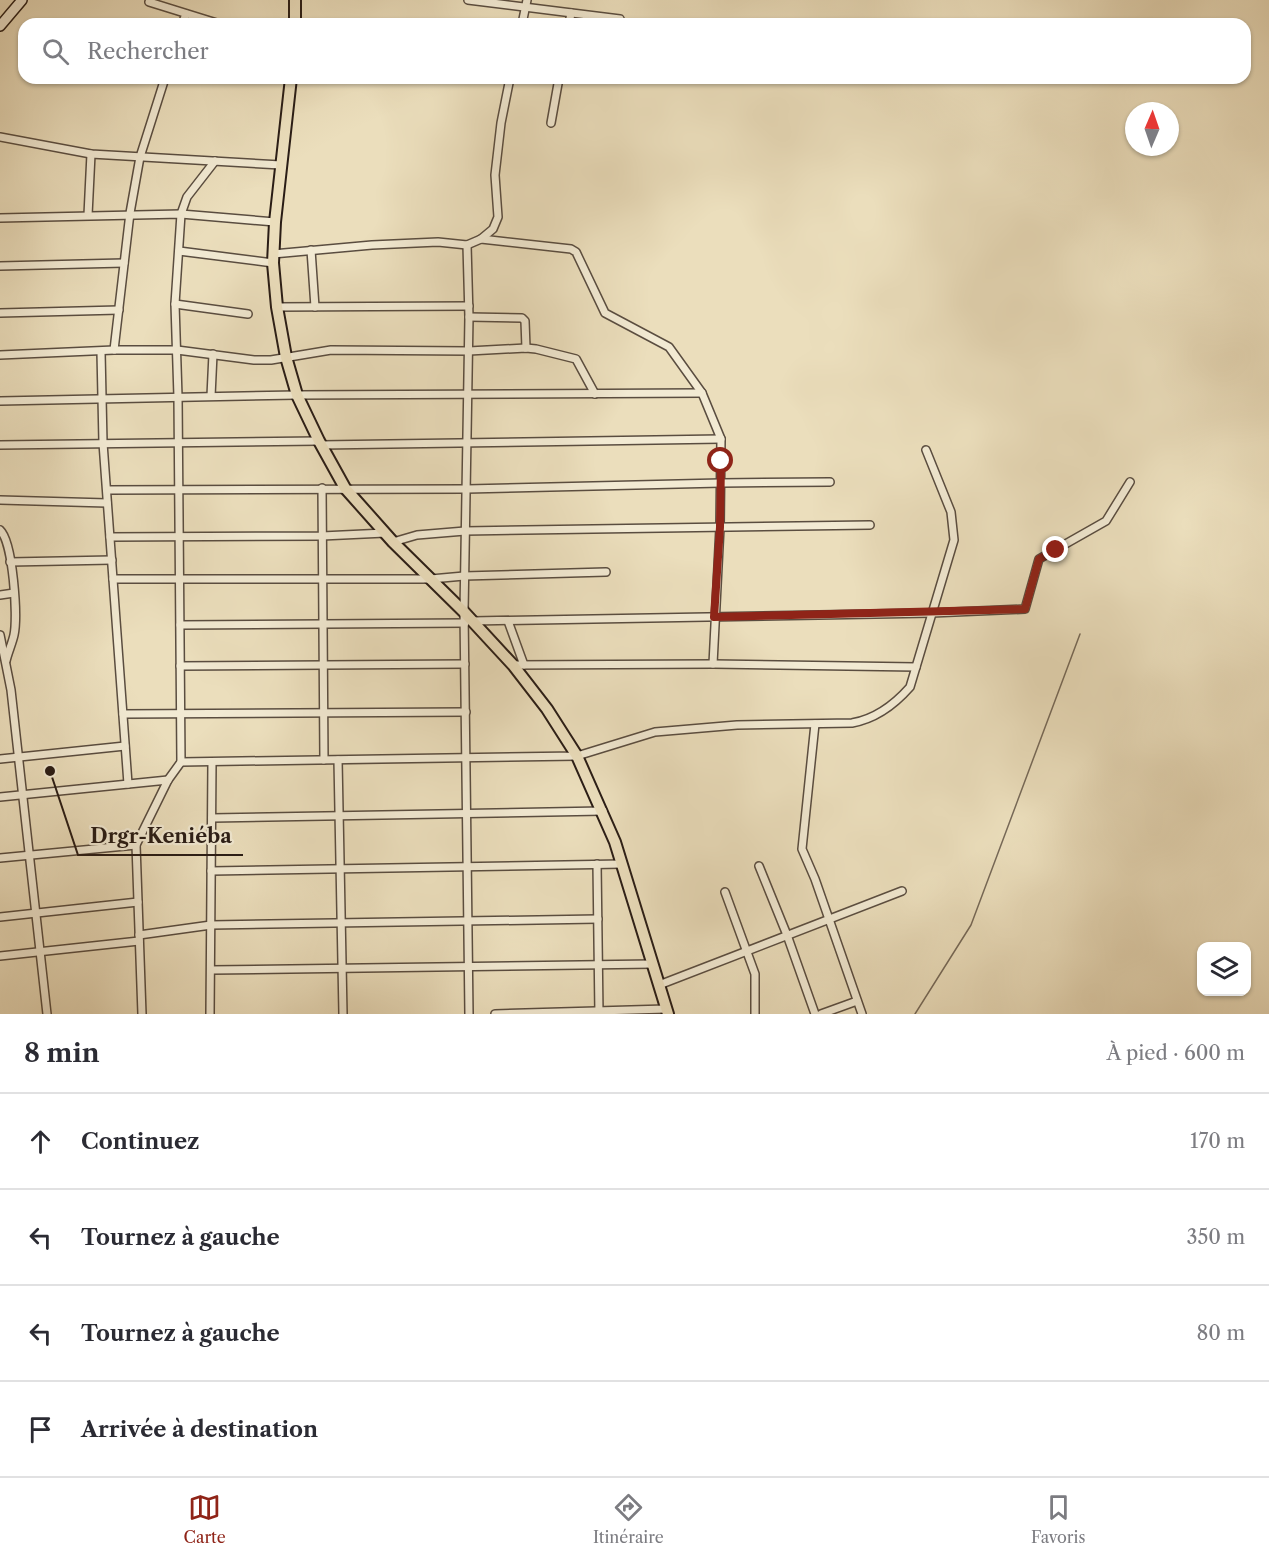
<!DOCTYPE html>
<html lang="fr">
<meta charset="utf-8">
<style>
:root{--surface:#fff;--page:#f2f2f3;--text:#2b2b33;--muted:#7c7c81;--line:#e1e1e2;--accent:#8f2418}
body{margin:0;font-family:"Libre Caslon Text",serif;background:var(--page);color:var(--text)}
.controls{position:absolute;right:18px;bottom:18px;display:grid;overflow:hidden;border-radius:12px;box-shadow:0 2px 4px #0004}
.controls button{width:54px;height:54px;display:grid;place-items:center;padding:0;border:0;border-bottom:2px solid var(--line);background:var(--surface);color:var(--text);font:30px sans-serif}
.compass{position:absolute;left:1125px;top:102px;width:54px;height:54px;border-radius:50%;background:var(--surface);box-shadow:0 2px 4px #0004;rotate:2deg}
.stop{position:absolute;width:18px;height:18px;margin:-14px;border:4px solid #8f2418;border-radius:50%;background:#fff}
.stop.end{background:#8f2418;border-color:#fff;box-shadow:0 2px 6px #0008}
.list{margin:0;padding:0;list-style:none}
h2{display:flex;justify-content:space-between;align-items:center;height:78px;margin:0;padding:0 24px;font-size:26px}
h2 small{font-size:20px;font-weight:400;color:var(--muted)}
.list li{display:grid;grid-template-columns:39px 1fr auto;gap:18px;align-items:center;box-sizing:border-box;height:96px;padding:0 24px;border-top:2px solid var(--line)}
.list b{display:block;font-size:22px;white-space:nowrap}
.list em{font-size:20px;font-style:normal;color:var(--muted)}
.icon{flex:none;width:33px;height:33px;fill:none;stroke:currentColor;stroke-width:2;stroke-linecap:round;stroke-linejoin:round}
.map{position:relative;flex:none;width:1269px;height:1014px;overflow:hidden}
.search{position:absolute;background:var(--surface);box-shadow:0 2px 4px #0004;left:18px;right:18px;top:18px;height:66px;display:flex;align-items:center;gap:15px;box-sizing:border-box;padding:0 21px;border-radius:18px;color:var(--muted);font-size:22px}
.sheet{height:462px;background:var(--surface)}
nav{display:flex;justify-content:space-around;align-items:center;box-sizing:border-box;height:84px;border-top:2px solid var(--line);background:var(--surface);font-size:16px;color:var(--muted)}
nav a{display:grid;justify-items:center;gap:3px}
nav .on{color:var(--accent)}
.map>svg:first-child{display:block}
</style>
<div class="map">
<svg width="1269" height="1014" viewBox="0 0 1269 1014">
<rect width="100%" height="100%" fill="#ebdebc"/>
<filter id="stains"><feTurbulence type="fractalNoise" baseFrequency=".00333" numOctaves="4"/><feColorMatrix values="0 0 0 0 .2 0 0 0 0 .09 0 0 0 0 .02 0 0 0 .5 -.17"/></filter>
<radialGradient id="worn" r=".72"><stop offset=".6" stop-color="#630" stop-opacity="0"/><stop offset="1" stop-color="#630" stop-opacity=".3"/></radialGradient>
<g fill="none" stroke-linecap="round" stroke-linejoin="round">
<polyline stroke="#766958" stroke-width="1.5" points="915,1014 971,925 1080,634"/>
<defs>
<g id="street">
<polyline points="468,0 620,19"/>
<polyline points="149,2 220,24"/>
<polyline points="182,24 186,14"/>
<polyline points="522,24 527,0"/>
<polyline points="569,24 571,13"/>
<polyline points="551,123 559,78"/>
<polyline points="0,137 91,154 281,165"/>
<polyline points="88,215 91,154"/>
<polyline points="0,218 181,214 275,222"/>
<polyline points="481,239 571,249 576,252 605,313 669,347 702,393 721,439 720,527 713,664"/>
<polyline points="467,245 469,317 464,612 469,1014"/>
<polyline points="311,250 315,307"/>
<polyline points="179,251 273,263"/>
<polyline points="273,254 372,245 438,242 467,245 481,239 493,229 498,217 495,175 501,123 510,78"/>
<polyline points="0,266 124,263"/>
<polyline points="175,304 248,314"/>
<polyline points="277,307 469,306"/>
<polyline points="0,313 119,310"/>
<polyline points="469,317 522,318 525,321 526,348"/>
<polyline points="114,350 130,213 140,157 165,78"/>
<polyline points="101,352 103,443 128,784"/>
<polyline points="0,355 114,350 177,350 254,360 271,360 331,350 469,351 526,348 536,349 576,359 595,394"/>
<polyline points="211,396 213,354"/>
<polyline points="0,401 297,395 702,393"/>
<polyline points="0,445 319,441"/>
<polyline points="321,445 721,439"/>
<polyline points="322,488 324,760"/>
<polyline points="107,490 467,489 721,483 830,482"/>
<polyline points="0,500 107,503"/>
<path d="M0,530C13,542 18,616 14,635C12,644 8,652 6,661"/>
<polyline points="110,537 322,536 385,533"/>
<polyline points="393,542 417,535 465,531 870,525"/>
<polyline points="10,562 112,560"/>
<polyline points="113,579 431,579 464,576 606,572"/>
<polyline points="0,595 14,593"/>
<polyline points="473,621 932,613 1025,609 1039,559 1106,521 1130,482"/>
<polyline points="508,621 524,665"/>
<polyline points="180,625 465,623"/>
<polyline points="0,635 11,690 47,1014"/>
<polyline points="513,665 713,664 916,667"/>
<polyline points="180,666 465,664"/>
<polyline points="123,714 466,712"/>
<polyline points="815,724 802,849 815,879 862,1014"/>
<polyline points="0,759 125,746"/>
<polyline points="338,760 343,1014"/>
<path d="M181,762L577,756L655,732L737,725L852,723C875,719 895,704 910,687L954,540L951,512L926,450"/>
<polyline points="0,797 168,780"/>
<polyline points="212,818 603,811"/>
<polyline points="0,858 136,845"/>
<polyline points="597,864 599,1014"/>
<polyline points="759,866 787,935 815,1014"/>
<polyline points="211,871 622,864"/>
<polyline points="725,892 755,974 755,1014"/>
<polyline points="0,917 138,902"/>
<polyline points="139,935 211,925 598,919"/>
<polyline points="0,956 139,941"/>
<polyline points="211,970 653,964"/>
<polyline points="659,985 902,891"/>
<polyline points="142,1014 136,845 168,780 181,762 178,397 175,304 181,214 187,197 215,161"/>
<polyline points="210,1014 212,762"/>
<polyline points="495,1014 666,1009"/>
<polyline points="821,1014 857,1001"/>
</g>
<polyline id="secondary" points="0,26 22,0"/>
<g id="primary">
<polyline points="295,24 295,0"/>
<polyline points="291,78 275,222 273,263 277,307 286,357 297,395 319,441 345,488 393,542 464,612 513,665 547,709 577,756 615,842 668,1014"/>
</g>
</defs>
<use href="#street" stroke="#5a4d40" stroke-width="10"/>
<use href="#secondary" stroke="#2a1d16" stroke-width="12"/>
<use href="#primary" stroke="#2a1d16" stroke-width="14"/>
<use href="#street" stroke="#f2ead3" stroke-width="7"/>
<use href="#secondary" stroke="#f2ead3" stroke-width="9"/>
<use href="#primary" stroke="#ebdebc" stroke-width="10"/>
</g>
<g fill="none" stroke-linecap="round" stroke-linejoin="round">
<polyline stroke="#8f2418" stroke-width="8" points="721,461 720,527 714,617 1025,609 1039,559 1056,550"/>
</g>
<path fill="none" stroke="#2a1d16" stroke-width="2" d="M50 771L78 855H243"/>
<circle fill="#2a1d16" stroke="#f2ead3" stroke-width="2" cx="50" cy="771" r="6"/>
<g font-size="20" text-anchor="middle" font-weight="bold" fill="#2a1d16" stroke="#f2ead3" stroke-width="4.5" stroke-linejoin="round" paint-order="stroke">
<text x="161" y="843">Drgr-Keniéba</text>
</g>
<rect width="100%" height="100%" filter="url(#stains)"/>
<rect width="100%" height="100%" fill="url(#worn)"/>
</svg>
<div class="controls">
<button><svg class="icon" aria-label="layers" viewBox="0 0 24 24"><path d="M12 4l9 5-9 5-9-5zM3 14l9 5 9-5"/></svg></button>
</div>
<svg class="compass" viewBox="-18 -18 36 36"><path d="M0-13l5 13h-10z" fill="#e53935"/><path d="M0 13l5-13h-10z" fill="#7c7c81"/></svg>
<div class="stop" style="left:721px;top:461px"></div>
<div class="stop end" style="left:1056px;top:550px"></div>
<div class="search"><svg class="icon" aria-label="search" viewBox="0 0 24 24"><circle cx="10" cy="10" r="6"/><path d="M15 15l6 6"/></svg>Rechercher</div>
</div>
<section class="sheet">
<h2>8 min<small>À pied · 600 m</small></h2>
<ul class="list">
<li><svg class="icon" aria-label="ahead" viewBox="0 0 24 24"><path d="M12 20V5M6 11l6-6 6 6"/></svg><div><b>Continuez</b></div><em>170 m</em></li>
<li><svg class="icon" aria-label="left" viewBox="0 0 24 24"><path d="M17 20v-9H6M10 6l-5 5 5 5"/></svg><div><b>Tournez à gauche</b></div><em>350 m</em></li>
<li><svg class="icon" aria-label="left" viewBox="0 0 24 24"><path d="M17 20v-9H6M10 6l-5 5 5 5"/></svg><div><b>Tournez à gauche</b></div><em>80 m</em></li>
<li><svg class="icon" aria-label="arrive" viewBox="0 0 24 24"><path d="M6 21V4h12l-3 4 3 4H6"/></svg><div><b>Arrivée à destination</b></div></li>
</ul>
</section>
<nav>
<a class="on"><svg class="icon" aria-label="map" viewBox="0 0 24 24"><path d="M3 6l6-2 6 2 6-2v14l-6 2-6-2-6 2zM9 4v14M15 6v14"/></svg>Carte</a>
<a><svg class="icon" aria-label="directions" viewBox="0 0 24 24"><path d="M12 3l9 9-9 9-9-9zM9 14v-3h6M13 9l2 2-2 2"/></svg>Itinéraire</a>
<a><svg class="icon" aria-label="saved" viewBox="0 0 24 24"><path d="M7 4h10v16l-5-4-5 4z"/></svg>Favoris</a>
</nav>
